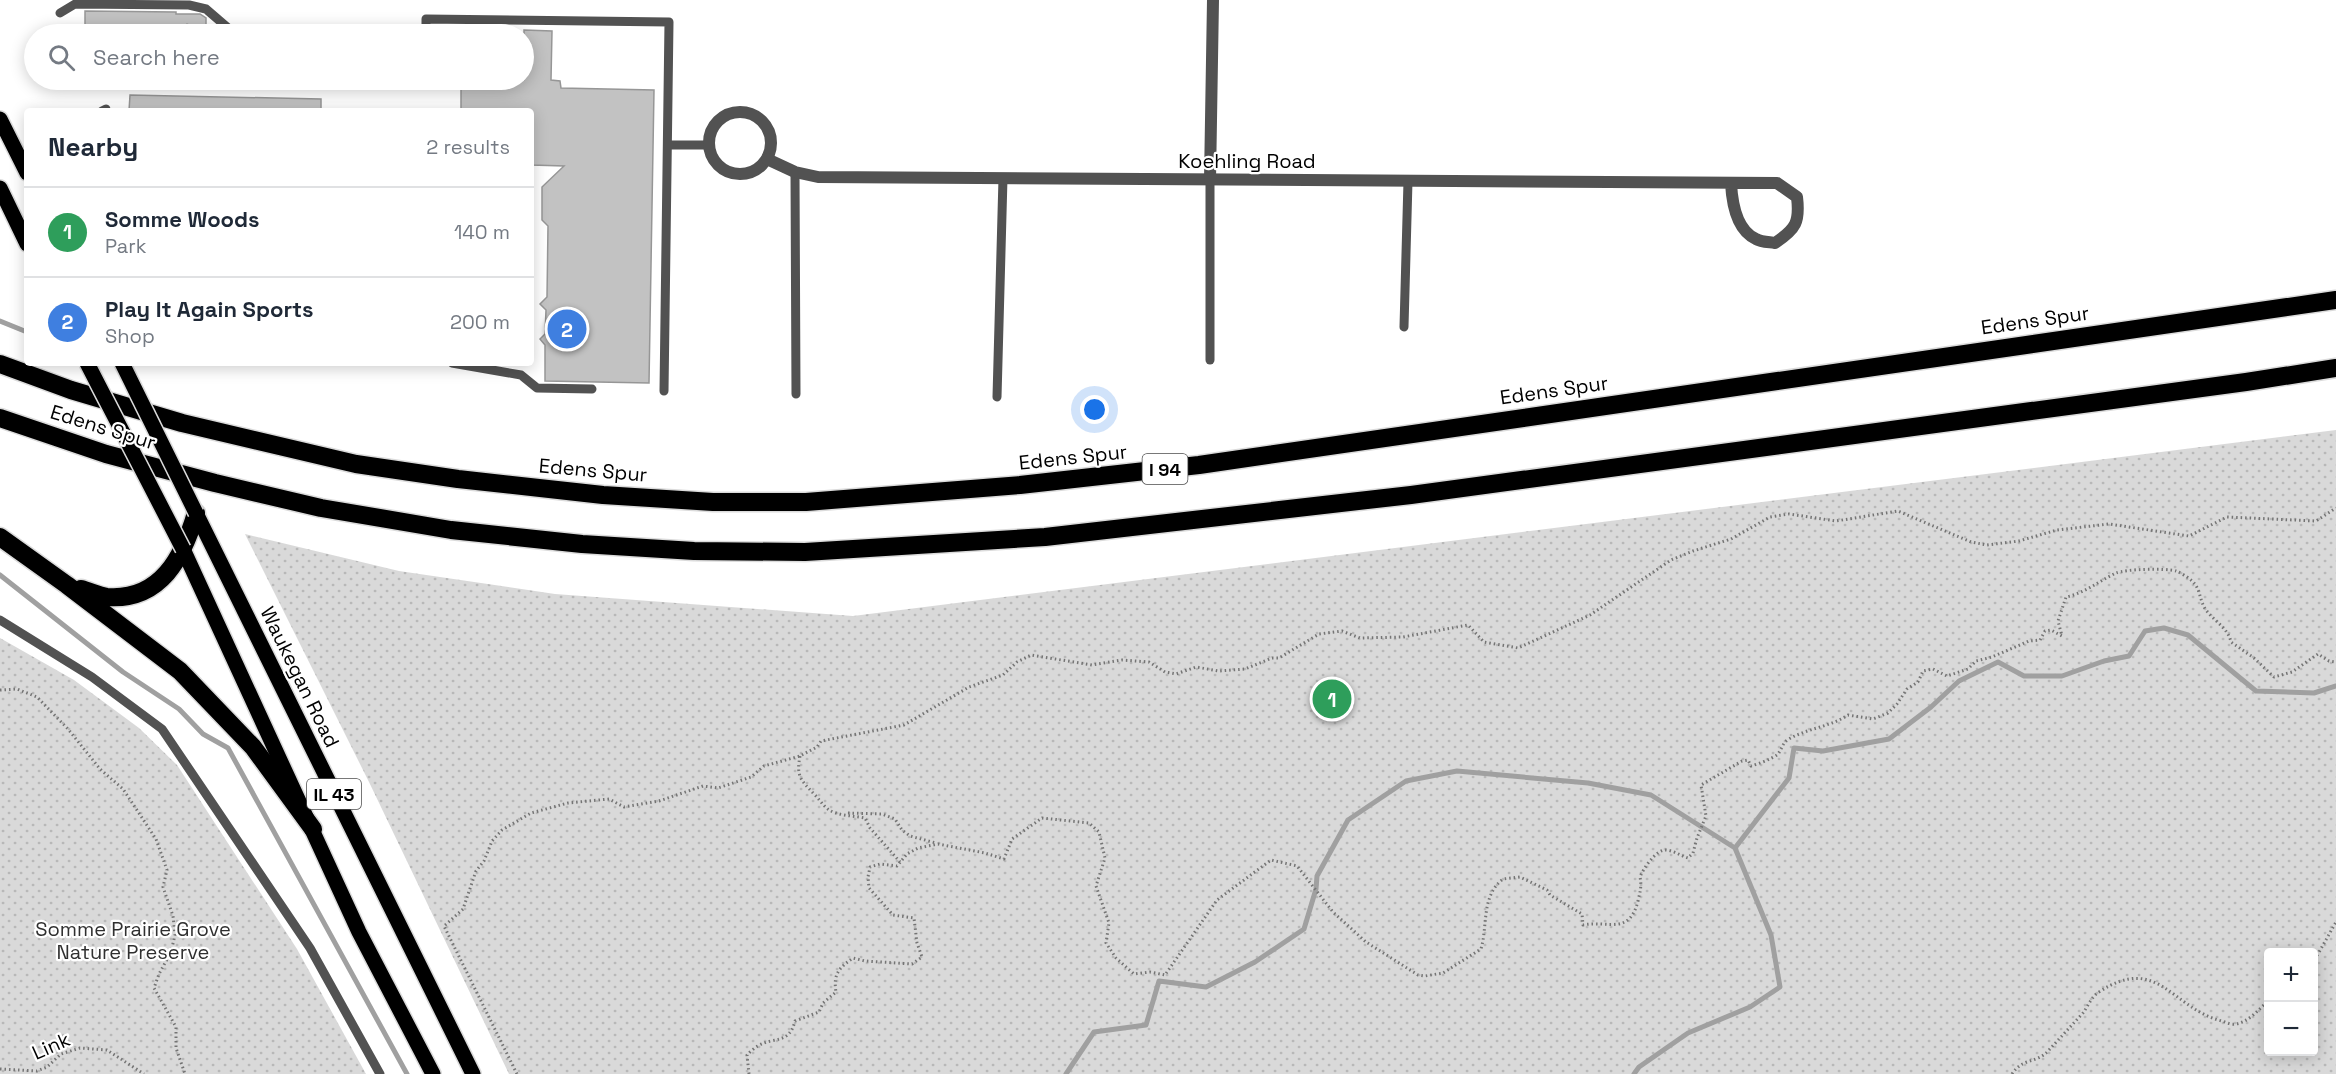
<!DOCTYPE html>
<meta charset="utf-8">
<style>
:root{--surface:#fff;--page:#f2f2f3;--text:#1f2937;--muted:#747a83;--line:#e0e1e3;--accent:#d93025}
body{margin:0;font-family:"Space Grotesk",sans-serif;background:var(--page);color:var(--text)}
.controls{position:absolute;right:18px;bottom:18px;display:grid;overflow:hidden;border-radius:6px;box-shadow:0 3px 15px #0003}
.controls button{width:54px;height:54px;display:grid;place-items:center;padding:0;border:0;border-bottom:2px solid var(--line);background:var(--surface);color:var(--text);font:30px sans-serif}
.you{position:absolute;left:1095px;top:410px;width:21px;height:21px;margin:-15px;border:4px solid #fff;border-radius:50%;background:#1a73e8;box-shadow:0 0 0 9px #1a73e833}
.badge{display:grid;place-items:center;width:39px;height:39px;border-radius:50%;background:var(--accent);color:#fff;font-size:20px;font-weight:700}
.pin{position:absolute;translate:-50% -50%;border:3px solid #fff;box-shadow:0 2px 6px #0006}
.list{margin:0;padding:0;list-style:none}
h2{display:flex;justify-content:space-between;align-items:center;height:78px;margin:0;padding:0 24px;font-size:26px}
h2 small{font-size:20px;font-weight:400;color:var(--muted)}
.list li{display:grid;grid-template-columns:39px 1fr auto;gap:18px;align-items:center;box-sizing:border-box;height:90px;padding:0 24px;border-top:2px solid var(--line)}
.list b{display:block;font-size:22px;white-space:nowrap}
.list p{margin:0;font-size:20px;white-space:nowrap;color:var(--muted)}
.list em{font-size:20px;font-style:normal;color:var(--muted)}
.icon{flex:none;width:33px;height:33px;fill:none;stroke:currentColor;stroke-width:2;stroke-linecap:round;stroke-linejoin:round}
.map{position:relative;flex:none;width:2336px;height:1074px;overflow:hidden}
.search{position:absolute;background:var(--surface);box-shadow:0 3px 15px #0003;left:24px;top:24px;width:510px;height:66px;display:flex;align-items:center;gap:15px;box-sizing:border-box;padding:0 21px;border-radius:33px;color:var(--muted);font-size:22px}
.panel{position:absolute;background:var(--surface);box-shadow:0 3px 15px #0003;left:24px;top:108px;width:510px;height:258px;border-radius:6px}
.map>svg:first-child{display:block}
</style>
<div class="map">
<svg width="2336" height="1074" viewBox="0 0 2336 1074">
<defs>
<pattern id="park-dots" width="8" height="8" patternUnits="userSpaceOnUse" patternTransform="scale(1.5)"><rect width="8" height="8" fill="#d9d9d9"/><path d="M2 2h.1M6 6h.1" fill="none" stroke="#b8b8b8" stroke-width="1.8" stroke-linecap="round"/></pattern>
</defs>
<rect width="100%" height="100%" fill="#fff"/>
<g fill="url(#park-dots)" fill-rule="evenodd">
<path d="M2336,430V1074H509L369,782L245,534L399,571L555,594L853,616ZM2268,952H2314V1052H2268Z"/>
<polygon points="0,638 74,680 139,728 177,765 297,949 366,1074 0,1074"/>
</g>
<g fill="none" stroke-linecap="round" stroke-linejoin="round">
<g stroke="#a0a0a0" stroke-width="5">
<polyline points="0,321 27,332"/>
<polyline points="0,575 123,672 179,709 203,734 228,748 407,1074"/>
<polyline points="1735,848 1789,778 1794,748 1823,751 1889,739 1931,707 1959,681 1998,662 2024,676 2062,676 2104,661 2129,656 2145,631 2164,628 2188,635 2256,691 2314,693 2336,686"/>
<polyline points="1066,1074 1094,1032 1146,1025 1159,981 1206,987 1255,962 1304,929 1316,889 1317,876 1348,820 1406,781 1457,771 1588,783 1651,795 1735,848 1771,935 1780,987 1750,1007 1688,1033 1639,1067 1634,1074"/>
</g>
</g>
<g fill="#c2c2c2" stroke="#969696" stroke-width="1.5">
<polygon points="85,11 176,12 176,14 200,14 206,18 206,31 195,31 192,26 187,24 183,27 181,34 85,34"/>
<polygon points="524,30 552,31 551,80 560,81 561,88 654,90 649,383 545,381 545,345 540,339 545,334 546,310 540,304 547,297 548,226 542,220 542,187 564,166 531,165 531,111 461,111 461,80 524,80"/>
<polygon points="130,95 321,99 321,111 129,111"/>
</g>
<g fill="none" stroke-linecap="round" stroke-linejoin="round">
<defs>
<g id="primary">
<polyline points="0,119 27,173"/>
<polyline points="0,188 27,244"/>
<polyline points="196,513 473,1074"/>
<polyline points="183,549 359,932 433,1074"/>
</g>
<g id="highway">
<polyline points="0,364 71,390 182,423 356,464 458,479 603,495 713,502 806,502 1020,485 1199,465 2336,300"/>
<polyline points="0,418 106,454 215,483 321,508 451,530 582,544 694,551 805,552 1045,537 1411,495 2246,382 2336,368"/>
<polyline points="0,537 67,585 180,671 253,747 313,829"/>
<path d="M81,589C89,591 99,596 107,597C161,601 183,557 196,513"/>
</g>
</defs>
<use href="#primary" stroke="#dbdbdb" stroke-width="18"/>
<use href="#highway" stroke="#dbdbdb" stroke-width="21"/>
<g stroke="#747474" stroke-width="3" stroke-dasharray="1.5 3" stroke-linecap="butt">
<polyline points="0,690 17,689 37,697 68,729 100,769 123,789 156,839 167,870 163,887 173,916 175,935 171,952 159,974 154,988 176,1027 176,1048 185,1074"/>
<path d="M800,756C796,777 801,780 814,794C822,802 825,810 836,813C845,816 855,816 865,818L870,828L900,862"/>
<polyline points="848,813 882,814 895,819 902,830 910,836 936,843"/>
<polyline points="2314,959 2318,954 2336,922"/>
<polyline points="0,1069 37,1071 47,1067 61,1054 80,1048 107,1050 144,1074"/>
<polyline points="517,1074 444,926 463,909 476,871 484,861 492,841 502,830 531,813 568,803 609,799 624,807 659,801 703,786 718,788 751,777 764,766 800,756 817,747 821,741 904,725 969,687 1003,675 1017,662 1031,655 1092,665 1122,660 1149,662 1165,672 1176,674 1196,667 1219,671 1245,669 1272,658 1279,658 1319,634 1342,631 1360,638 1403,637 1468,625 1484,642 1518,648 1590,615 1671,560 1693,551 1731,539 1770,517 1789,514 1836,521 1898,511 1971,542 1987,545 2019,541 2057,530 2109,524 2189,536 2227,517 2316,521 2336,508"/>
<path d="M749,1074L747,1055C750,1052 754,1048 758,1046C774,1036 789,1045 795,1021L819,1012L823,1003L836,992C833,974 839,968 853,958L865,961L912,964L922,957L917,943L914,918L893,915L869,888L868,877L870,867L880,864L897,866L907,854L918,848L938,844L985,853L1004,859L1012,839L1042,818L1089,823L1099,832L1105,858L1096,886L1109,923L1106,943L1116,958L1134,974L1150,972L1165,975L1217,900L1271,860L1297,866L1333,912L1366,942L1418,975L1425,976L1443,973L1481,949C1488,925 1481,896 1503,879L1520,877L1547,890L1550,895L1582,914L1583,925C1608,920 1629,936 1638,901C1640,892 1642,886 1640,877C1643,869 1656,850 1665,850C1673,850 1681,856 1688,858L1693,853L1697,838L1706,816L1701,785L1742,761L1748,760L1751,766C1758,764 1772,759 1778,754C1782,749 1782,743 1789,739C1808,728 1830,727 1848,715L1873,719L1888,713L1897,704L1907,689L1918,682L1923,671L1933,669L1947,676L1968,669L1976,661L1992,657L2029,641L2040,640L2045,631L2051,630L2062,636L2058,621L2066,597C2085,593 2099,581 2116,573C2125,569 2167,568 2176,571C2181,573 2188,577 2192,581C2201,589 2199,600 2206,610C2214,621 2228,628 2231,642L2254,658L2274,677L2292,672L2318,654L2329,661L2336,662"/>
<path d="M2012,1074C2023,1057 2037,1064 2049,1050C2060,1038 2071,1026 2083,1013C2088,1006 2092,996 2099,992C2158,953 2172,1009 2222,1021C2225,1022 2231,1025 2235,1024C2248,1023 2259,1009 2268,1001"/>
</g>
<g stroke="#525252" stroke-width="9">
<polyline points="60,13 75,4 189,5 206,9 235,34"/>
<polyline points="188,34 188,31"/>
<polyline points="426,34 426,19 669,22 664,391"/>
<polyline points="102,111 106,109"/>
<polyline points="668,145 709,145"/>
<polyline points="795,172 796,394"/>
<polyline points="1210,180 1210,360"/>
<polyline points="1404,327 1408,181"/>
<polyline points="452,363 521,375 537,388 592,389"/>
<polyline points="997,397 1003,178"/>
<polyline points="0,620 92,677 162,729 310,948 380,1074"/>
</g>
<g stroke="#525252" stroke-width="12">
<circle cx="740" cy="143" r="31"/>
<path d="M767,159L795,172L818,177L1777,183L1797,197C1800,222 1796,229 1775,243C1769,242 1761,242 1756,239C1736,230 1732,202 1731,183"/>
<polyline points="1210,180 1213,0"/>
</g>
<use href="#primary" stroke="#000" stroke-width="15"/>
<use href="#highway" stroke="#000" stroke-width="18"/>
<defs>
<g id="primary-bridge">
<polyline points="87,363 183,549"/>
<polyline points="122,363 196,513"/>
</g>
</defs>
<use href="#primary-bridge" stroke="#dbdbdb" stroke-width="18" stroke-linecap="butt"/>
<use href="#primary-bridge" stroke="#000" stroke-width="15"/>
</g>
<g text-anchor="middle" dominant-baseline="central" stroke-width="4.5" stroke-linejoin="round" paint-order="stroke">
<g fill="#fff" stroke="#4c4c4c" stroke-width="1.5">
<rect x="1142.5" y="454" width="45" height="30" rx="4.5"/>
<rect x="307" y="779" width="54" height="30" rx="4.5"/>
</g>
<g font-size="18" font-weight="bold" fill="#000">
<text x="1165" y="469">I 94</text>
<text x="334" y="794">IL 43</text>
</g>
<g font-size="20" fill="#000" stroke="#fff">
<text x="1247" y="161">Koehling Road</text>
<text transform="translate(2035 320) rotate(-8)">Edens Spur</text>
<text transform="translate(1554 390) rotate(-8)">Edens Spur</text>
<text transform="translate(103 427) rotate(17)">Edens Spur</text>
<text transform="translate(1073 457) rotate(-6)">Edens Spur</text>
<text transform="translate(593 470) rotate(5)">Edens Spur</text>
<text transform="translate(300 677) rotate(64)">Waukegan Road</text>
<text transform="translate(51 1046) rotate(-24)">Link</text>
</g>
<g font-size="20" fill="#303030" stroke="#fff">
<text x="133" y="929">Somme Prairie Grove<tspan x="133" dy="23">Nature Preserve</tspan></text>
</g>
</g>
</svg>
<div class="controls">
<button>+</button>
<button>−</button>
</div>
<div class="you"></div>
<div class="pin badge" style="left:1332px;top:699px;background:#2e9e5b">1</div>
<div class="pin badge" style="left:567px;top:329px;background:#3f7fe0">2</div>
<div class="search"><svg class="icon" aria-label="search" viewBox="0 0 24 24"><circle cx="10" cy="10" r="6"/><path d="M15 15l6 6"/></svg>Search here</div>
<section class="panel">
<h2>Nearby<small>2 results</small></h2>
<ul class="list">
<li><span class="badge" style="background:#2e9e5b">1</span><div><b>Somme Woods</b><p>Park</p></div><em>140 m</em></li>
<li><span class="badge" style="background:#3f7fe0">2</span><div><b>Play It Again Sports</b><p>Shop</p></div><em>200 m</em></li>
</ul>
</section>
</div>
